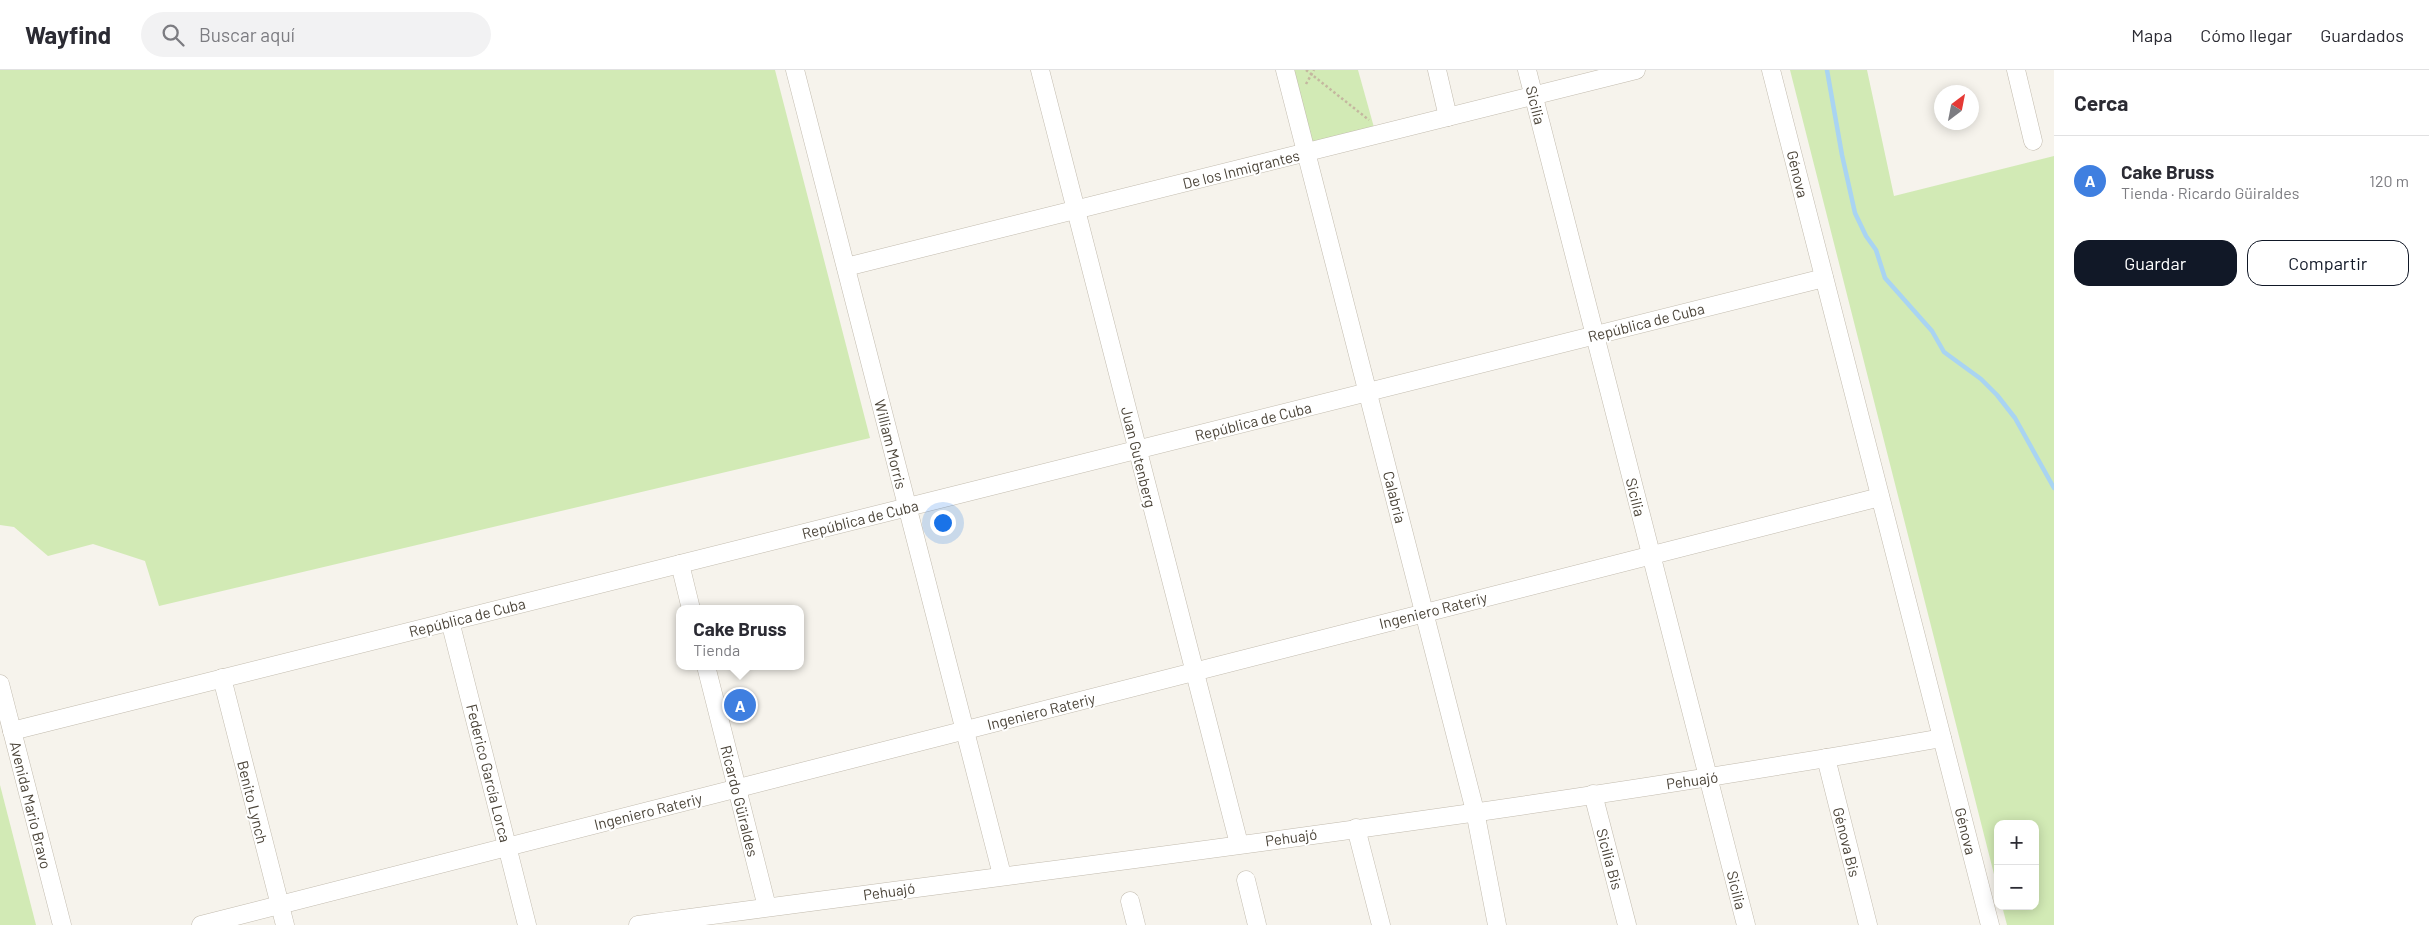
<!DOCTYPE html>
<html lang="es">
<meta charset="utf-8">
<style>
:root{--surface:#fff;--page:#f2f2f3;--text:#2b2b33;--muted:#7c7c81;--line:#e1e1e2;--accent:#111827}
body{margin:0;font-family:Barlow,sans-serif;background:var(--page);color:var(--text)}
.controls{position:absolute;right:15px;bottom:15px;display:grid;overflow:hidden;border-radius:10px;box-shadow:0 2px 12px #0003}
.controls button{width:45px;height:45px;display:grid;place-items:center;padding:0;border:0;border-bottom:1px solid var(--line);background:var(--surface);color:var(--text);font:25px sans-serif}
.compass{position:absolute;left:1934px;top:15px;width:45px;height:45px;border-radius:50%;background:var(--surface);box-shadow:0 2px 12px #0003;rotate:32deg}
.you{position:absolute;left:942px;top:452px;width:18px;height:18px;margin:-12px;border:4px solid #fff;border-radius:50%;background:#1a73e8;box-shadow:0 0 0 8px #1a73e833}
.badge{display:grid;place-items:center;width:32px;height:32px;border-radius:50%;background:var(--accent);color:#fff;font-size:16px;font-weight:700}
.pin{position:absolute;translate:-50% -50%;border:2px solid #fff;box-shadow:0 1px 5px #0006}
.popup{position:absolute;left:676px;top:535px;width:128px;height:65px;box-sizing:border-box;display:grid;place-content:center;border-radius:10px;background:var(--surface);filter:drop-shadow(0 1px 4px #0005);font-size:16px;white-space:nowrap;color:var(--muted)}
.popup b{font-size:19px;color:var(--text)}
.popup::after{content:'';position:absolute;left:50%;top:100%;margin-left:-10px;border:10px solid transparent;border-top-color:var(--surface)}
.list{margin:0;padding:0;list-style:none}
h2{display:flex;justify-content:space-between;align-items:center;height:65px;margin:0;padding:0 20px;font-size:21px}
h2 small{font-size:16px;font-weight:400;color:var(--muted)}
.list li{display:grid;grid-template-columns:32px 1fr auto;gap:15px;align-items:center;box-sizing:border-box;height:90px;padding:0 20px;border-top:1px solid var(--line)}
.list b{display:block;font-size:19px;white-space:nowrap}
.list p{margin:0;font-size:16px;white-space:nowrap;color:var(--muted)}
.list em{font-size:16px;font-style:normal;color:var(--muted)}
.actions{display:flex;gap:10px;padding:15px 20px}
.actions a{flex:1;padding:11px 0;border:1px solid var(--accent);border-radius:15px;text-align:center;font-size:18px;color:var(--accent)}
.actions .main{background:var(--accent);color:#fff}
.icon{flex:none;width:28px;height:28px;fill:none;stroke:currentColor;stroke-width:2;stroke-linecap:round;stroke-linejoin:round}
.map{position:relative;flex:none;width:2054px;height:855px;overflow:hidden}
header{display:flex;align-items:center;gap:30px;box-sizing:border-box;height:70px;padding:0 25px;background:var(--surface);border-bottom:1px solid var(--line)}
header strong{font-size:24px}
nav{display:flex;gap:28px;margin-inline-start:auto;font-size:18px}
.search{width:350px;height:45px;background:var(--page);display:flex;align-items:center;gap:12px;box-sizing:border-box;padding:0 18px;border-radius:28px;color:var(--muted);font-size:19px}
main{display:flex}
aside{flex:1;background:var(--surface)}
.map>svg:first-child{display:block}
</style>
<header>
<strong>Wayfind</strong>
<div class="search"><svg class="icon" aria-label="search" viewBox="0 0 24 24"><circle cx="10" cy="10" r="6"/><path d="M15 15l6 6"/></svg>Buscar aquí</div>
<nav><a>Mapa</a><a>Cómo llegar</a><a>Guardados</a></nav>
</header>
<main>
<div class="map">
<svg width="2054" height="855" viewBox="0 0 2054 855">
<rect width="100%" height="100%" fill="#f6f3ec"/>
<g fill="#d2eab5">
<polygon points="0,0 775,0 870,368 159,536 145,491 93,474 48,486 14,457 0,455"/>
<polygon points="1293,0 1358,0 1375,61 1314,73 1312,71"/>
<polygon points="1790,0 1867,0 1894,126 2054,86 2054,855 2007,855 2002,836 2035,836 2035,754 1998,754 1998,820"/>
<polygon points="0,715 36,855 0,855"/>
</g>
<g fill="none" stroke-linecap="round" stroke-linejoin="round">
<polyline stroke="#a9d4f2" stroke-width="4.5" points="1827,0 1842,85 1855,143 1866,166 1876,180 1885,208 1932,261 1944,282 1981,309 1997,325 2015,348 2054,418"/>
<defs>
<g id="minor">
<polyline points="795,0 1002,805"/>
<polyline points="1040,0 1239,774"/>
<polyline points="1285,0 1475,741 1497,855"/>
<polyline points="1437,0 1448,47"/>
<polyline points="1527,0 1746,855"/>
<polyline points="1771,0 1990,855"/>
<polyline points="2016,0 2033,71"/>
<polyline points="846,197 1636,0"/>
<polyline points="680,494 691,539"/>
<polyline points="450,551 527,855"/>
<polyline points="706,596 767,837"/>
<polyline points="222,608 285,855"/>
<polyline points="0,614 62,855"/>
<polyline points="12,661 1824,208"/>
<polyline points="1826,688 1868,855"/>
<polyline points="1593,724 1627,855"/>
<polyline points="1356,758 1381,855"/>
<polyline points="1246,810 1257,855"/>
<polyline points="1130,831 1136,855"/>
<polyline points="201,855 1880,427"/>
<path d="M638,855C1073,796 1510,745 1942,668"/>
</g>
</defs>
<use href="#minor" stroke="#c2bbae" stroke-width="19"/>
<g stroke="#c4b79f" stroke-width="2.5" stroke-dasharray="2.5 2.5" stroke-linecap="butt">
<polyline points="1306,0 1369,50"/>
<polyline points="1306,14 1314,0"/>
</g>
<use href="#minor" stroke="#fff" stroke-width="18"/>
</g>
<g text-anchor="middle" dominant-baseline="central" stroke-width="4" stroke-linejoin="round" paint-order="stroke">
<g font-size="15" fill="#4b4439" stroke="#fff">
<text transform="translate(1536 35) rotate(76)">Sicilia</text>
<text transform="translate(1241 99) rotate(-14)">De los Inmigrantes</text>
<text transform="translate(1798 104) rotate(76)">Génova</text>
<text transform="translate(1646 252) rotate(-14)">República de Cuba</text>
<text transform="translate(1253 351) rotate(-14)">República de Cuba</text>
<text transform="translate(891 374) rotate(76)">William Morris</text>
<text transform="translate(1139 387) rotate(76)">Juan Gutenberg</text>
<text transform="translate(1395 427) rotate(76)">Calabria</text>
<text transform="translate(1636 427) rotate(76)">Sicilia</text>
<text transform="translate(860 449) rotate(-14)">República de Cuba</text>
<text transform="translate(1433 540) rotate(-14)">Ingeniero Rateriy</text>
<text transform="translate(467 547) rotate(-14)">República de Cuba</text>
<text transform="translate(1041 641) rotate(-14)">Ingeniero Rateriy</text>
<text transform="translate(489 703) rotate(76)">Federico García Lorca</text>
<text transform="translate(1692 710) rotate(-8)">Pehuajó</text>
<text transform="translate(740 731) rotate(76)">Ricardo Güiraldes</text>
<text transform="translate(253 732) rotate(76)">Benito Lynch</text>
<text transform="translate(31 735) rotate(76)">Avenida Mario Bravo</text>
<text transform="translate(648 741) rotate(-14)">Ingeniero Rateriy</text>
<text transform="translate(1966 761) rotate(76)">Génova</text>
<text transform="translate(1291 767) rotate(-8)">Pehuajó</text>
<text transform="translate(1847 772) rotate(76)">Génova Bis</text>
<text transform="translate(1610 789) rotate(75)">Sicilia Bis</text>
<text transform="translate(1737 820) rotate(76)">Sicilia</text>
<text transform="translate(889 821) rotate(-8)">Pehuajó</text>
</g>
</g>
</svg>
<div class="controls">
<button>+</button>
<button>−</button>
</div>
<svg class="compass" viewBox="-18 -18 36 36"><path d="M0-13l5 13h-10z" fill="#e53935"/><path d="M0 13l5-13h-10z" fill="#7c7c81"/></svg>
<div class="you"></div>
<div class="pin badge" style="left:740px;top:635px;background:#3f7fe0">A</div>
<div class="popup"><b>Cake Bruss</b>Tienda</div>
</div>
<aside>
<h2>Cerca<small></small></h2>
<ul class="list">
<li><span class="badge" style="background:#3f7fe0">A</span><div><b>Cake Bruss</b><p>Tienda · Ricardo Güiraldes</p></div><em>120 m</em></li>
</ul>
<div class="actions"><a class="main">Guardar</a><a>Compartir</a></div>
</aside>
</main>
